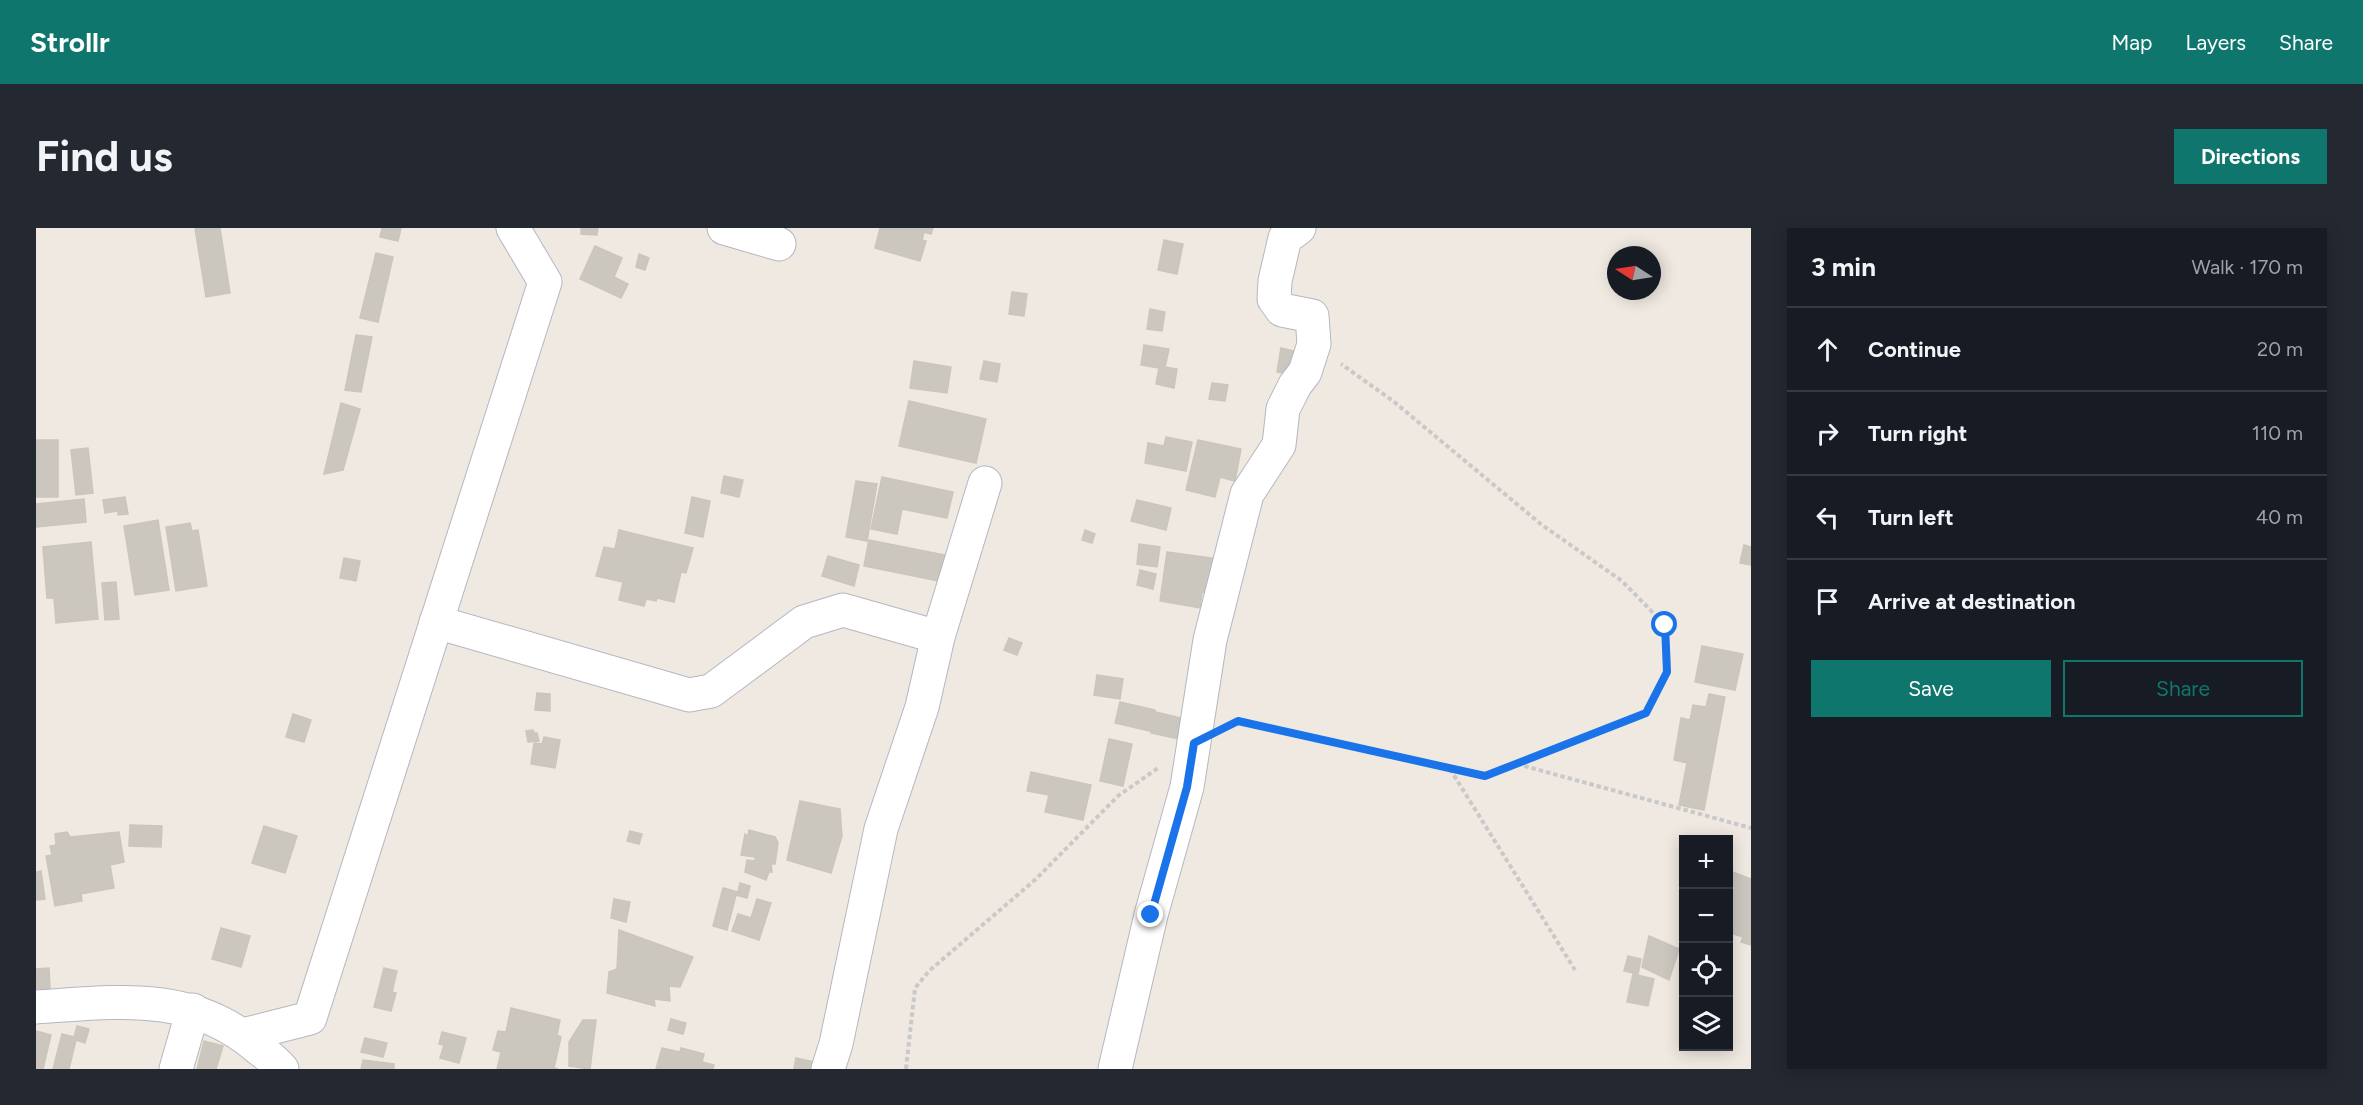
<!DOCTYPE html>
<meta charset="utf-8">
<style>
:root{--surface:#171b24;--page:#242831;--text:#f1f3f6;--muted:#9ea1a6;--line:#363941;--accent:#0f766e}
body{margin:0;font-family:Figtree,sans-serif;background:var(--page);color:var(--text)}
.controls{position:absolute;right:18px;bottom:18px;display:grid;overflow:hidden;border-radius:0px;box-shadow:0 3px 15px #0003}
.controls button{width:54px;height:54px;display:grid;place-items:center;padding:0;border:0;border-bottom:2px solid var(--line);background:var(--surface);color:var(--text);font:30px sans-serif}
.compass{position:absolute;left:1571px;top:18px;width:54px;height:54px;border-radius:50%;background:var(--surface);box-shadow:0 3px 15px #0003;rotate:282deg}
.stop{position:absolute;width:18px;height:18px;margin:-14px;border:4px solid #1a73e8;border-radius:50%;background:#fff}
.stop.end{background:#1a73e8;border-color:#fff;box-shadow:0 2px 6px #0008}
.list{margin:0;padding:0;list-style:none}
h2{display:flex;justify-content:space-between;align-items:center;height:78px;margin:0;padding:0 24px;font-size:26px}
h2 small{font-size:20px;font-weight:400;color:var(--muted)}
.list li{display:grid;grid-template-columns:39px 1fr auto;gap:18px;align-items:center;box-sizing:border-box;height:84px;padding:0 24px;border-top:2px solid var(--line)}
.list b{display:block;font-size:22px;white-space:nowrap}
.list em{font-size:20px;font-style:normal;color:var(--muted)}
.actions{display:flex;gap:12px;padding:18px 24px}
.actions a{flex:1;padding:14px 0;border:2px solid var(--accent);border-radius:0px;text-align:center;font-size:21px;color:var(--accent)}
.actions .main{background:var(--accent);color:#fff}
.icon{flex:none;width:33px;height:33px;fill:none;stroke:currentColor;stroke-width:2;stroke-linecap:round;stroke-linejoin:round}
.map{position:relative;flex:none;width:1715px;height:841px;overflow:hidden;border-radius:0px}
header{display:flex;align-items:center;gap:36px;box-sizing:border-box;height:84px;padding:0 30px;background:var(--accent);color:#fff}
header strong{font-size:28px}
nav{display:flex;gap:33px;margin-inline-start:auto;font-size:21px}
.intro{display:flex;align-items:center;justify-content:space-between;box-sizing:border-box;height:144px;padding:0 36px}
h1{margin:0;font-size:42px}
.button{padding:15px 27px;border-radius:0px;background:var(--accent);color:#fff;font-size:21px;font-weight:700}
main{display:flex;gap:36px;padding:0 36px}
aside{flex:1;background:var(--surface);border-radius:0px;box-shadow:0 3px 15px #0003}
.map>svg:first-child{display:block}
</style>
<header>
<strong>Strollr</strong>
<nav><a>Map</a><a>Layers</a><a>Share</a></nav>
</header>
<div class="intro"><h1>Find us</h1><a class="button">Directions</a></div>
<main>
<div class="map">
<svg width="1715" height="841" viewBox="0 0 1715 841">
<rect width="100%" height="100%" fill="#efe9e1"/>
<g fill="#cbc7bf" stroke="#cbc5ba" stroke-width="1.5">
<polygon points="159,0 184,0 194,65 170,69"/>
<polygon points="346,0 365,0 362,13 344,9"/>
<polygon points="545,0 562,0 561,7 545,6"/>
<polygon points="844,0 897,0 895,6 888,4 886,12 890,13 884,33 839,20"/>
<polygon points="1128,12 1147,16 1141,46 1122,42"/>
<polygon points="559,18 586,30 578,49 592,56 585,70 544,51"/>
<polygon points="340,25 357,29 342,94 324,90"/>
<polygon points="603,26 613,30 609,42 600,39"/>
<polygon points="976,64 991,66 988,88 973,86"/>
<polygon points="1114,81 1129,84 1126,103 1111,101"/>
<polygon points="320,107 336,109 325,164 309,162"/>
<polygon points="1108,117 1133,121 1129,139 1141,141 1138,160 1120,156 1123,140 1105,137"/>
<polygon points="1245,120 1267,125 1264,148 1241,144"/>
<polygon points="878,133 915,139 911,165 874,160"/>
<polygon points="948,133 964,136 961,154 944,151"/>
<polygon points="1176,155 1192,157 1189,173 1173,171"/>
<polygon points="873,173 950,191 940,235 863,218"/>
<polygon points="305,175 324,181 307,242 288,246"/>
<polygon points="1130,209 1156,214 1150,243 1109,235 1112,215 1128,218"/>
<rect x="0" y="212" width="22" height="57"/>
<polygon points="1162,212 1205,221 1199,253 1184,249 1179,269 1150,262"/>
<polygon points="52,220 57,265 40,267 35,222"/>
<polygon points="688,248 707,252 703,269 685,265"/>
<polygon points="846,249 917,264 911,290 866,281 861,306 835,301"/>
<polygon points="820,253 841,256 831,313 810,309"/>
<polygon points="89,269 92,286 82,287 82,283 69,285 67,272"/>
<polygon points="656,269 674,273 667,309 649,305"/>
<polygon points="48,271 50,294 0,299 0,276"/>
<polygon points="1101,272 1135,280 1130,302 1095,293"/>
<polygon points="122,292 133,362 99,367 88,298"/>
<polygon points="154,295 156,303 162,302 171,358 140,363 130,299"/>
<polygon points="583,302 657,320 650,345 645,344 638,374 621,370 620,373 610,371 608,378 583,372 587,354 560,348 568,319 579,321"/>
<polygon points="1049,302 1059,306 1056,315 1046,312"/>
<polygon points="833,312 909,327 903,353 828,338"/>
<polygon points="55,314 62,391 20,395 18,370 11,370 7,319"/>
<polygon points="1103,316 1124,319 1121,339 1101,336"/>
<polygon points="1708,317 1715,319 1715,337 1704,335"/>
<polygon points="1131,324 1182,331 1177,365 1166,364 1164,380 1124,373"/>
<polygon points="792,328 823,337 818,358 786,348"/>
<polygon points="308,330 324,333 320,353 304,350"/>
<polygon points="1104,342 1120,346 1117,361 1101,357"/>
<polygon points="80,354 83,391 69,392 66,355"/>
<polygon points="973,410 986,415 981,427 968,422"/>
<polygon points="1666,418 1707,426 1699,462 1659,454"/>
<polygon points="1061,447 1087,451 1084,471 1058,467"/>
<polygon points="501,465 514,466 514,483 499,482"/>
<polygon points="1673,466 1689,469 1668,582 1643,577 1651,535 1638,532 1645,490 1654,492 1657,477 1670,479"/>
<polygon points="1084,474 1119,482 1114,503 1079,495"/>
<polygon points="1120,484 1161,494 1157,514 1115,505"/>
<polygon points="257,486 275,492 268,514 250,509"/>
<polygon points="497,502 498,505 501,505 503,513 492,514 490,503"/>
<polygon points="508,509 524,512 519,540 495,536 498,515 506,516"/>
<polygon points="1073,511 1096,516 1087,558 1064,553"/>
<polygon points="995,544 1055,557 1047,592 1009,584 1013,567 991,563"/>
<polygon points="764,573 804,581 806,608 795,645 751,632"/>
<polygon points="94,597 126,598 125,619 93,618"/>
<polygon points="228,598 261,608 249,645 216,635"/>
<polygon points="713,602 739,609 742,615 739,636 735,636 736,644 733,644 730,652 709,644 711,632 719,633 719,629 705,627 709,606 712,608"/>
<polygon points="594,603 606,606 603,616 591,613"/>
<polygon points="31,604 34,609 83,604 88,634 74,637 78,660 45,666 46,673 19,678 10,628 16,627 14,618 20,617 19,606"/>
<polygon points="5,643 9,671 0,672 0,644"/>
<polygon points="1694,643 1715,651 1715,717 1705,714 1707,709 1692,704"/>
<polygon points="704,655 714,658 711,670 700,667 691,702 677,698 687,660 702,664"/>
<polygon points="578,671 594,674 590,694 575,690"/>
<polygon points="721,671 735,675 723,712 696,703 702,686 715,690"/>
<polygon points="185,700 214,708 205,739 176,731"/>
<polygon points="583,702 657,729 644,759 633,758 634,773 618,771 619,778 571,765 573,744 581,741"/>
<polygon points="1613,708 1643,721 1633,752 1606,739"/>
<polygon points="1592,728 1605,731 1602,746 1588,743"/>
<polygon points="13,740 14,761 0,761 0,741"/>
<polygon points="348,740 361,743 356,764 360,765 355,783 338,779"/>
<polygon points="1597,746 1618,751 1612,778 1591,774"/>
<polygon points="475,780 524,792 521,807 525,809 518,840 522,841 461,841 465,824 457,822 462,803 470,804"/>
<polygon points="635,791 650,795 647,806 632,802"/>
<polygon points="547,792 560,792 554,841 533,838 533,814"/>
<polygon points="41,798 53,801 49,815 40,812 33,841 17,841 26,806 38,809"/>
<polygon points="0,803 15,807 7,841 0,841"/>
<polygon points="406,804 430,810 423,835 404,830 408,817 403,816"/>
<polygon points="329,810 351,815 347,829 325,824"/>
<polygon points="168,813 187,818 180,841 161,841"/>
<polygon points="626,820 644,824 645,820 668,826 666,834 678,837 677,841 620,841"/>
<polygon points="760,830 783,835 781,841 758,841"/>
<polygon points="327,832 358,836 358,841 325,841"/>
</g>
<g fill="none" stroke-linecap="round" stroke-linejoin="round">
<defs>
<g id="minor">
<polyline points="688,0 743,16"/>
<polyline points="400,394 653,467 675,463 768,394 807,382 902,409"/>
<path d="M0,779C81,774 155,762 222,820C230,826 239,833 246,841"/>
<polyline points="207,807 274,790 509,54 477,0"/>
<polyline points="140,841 157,782"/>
<polyline points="792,841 800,816 845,601 886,479 902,409 949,255"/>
<polyline points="1079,841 1115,687 1151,559 1174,412 1211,266 1243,217 1247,181 1259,157 1269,144 1278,116 1276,88 1246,82 1238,71 1239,53 1249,10 1263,0"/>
</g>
</defs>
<use href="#minor" stroke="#b4b7c1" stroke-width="35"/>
<g stroke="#c9c9c9" stroke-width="4" stroke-dasharray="4.5 3" stroke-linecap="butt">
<polyline points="1192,498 1202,493 1449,548 1610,485 1631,443 1629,397 1586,353 1506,297 1357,173 1305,136"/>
<polyline points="1481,536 1715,600"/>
<polyline points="1414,541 1539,742"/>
<polyline points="870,841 879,760 893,743 1000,651 1082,568 1122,540"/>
</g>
<use href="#minor" stroke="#fff" stroke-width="33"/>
</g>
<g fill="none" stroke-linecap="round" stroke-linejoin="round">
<polyline stroke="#1a73e8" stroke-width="8" points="1115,687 1151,559 1158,515 1202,493 1449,548 1610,485 1631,444 1629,397"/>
</g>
</svg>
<div class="controls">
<button>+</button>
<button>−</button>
<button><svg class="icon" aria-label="locate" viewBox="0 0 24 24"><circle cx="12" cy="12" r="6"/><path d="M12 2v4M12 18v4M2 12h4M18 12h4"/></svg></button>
<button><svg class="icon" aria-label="layers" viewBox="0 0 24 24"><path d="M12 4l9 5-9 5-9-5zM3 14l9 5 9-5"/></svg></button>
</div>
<svg class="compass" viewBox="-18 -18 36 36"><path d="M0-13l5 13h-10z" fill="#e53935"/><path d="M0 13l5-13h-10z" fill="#9ea1a6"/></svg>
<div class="stop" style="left:1629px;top:397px"></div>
<div class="stop end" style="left:1115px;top:687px"></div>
</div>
<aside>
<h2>3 min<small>Walk · 170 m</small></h2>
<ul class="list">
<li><svg class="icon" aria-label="ahead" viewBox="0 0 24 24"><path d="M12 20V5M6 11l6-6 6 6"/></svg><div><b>Continue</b></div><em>20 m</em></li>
<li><svg class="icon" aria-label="right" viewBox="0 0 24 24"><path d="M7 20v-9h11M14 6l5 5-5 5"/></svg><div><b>Turn right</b></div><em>110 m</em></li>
<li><svg class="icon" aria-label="left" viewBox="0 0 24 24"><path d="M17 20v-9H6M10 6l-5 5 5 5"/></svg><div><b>Turn left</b></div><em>40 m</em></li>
<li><svg class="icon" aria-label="arrive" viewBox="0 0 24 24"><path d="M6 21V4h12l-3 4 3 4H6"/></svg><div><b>Arrive at destination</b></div></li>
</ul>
<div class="actions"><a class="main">Save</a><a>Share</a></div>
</aside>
</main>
